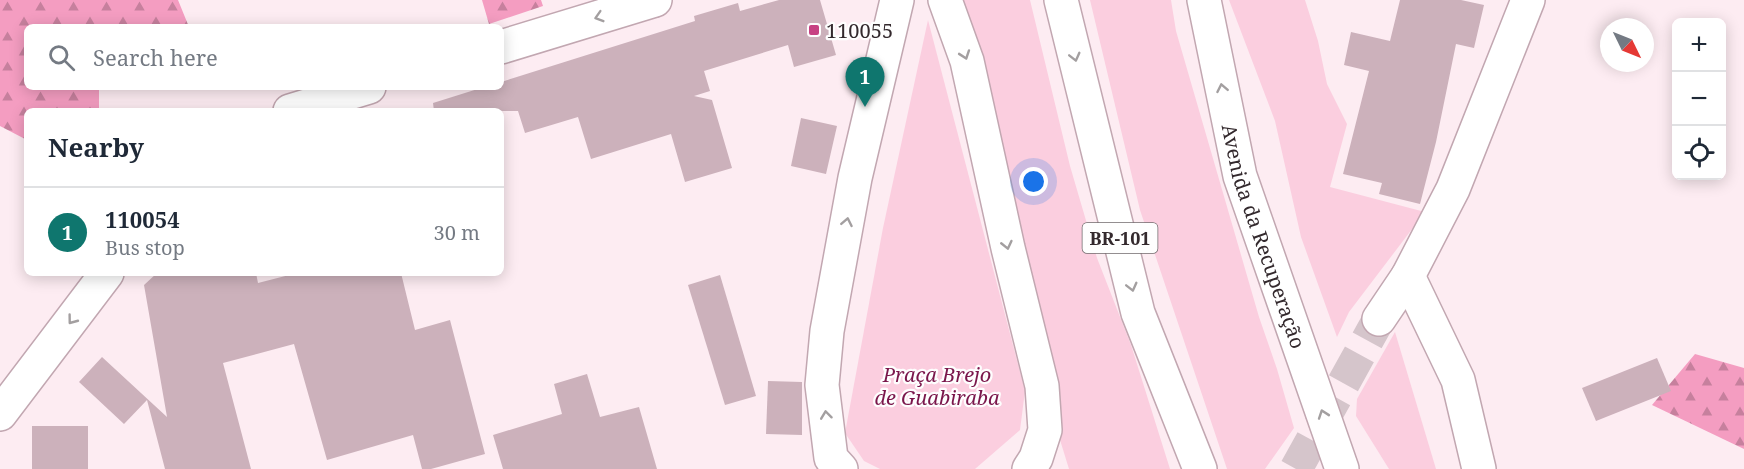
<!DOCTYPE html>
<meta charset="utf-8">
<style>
:root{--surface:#fff;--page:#f2f2f3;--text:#1f2937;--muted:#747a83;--line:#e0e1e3;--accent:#0f766e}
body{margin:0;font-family:"Noto Serif",serif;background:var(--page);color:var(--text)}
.controls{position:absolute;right:18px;top:18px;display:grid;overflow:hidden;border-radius:9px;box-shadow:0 3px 15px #0003}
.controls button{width:54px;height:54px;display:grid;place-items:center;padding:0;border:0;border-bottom:2px solid var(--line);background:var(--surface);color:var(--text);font:30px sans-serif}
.compass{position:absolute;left:1600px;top:18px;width:54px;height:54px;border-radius:50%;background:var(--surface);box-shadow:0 3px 15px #0003;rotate:133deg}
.you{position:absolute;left:1034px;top:182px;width:21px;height:21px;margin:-15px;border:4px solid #fff;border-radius:50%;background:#1a73e8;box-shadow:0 0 0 9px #1a73e833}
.badge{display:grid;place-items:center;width:39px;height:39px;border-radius:50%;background:var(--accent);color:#fff;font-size:20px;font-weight:700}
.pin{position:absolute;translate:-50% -50px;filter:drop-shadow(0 2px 3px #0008)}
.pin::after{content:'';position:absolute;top:32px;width:21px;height:18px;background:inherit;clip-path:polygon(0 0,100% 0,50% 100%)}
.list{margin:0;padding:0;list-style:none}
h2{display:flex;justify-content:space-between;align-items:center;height:78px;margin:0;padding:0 24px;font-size:26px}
h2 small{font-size:20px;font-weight:400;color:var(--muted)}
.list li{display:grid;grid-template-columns:39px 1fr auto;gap:18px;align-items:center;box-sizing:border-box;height:90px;padding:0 24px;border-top:2px solid var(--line)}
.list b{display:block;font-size:22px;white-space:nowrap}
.list p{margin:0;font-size:20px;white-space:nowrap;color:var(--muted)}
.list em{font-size:20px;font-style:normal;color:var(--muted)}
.icon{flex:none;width:33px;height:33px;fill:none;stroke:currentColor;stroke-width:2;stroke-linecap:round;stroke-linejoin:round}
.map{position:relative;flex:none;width:1744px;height:469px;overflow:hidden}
.search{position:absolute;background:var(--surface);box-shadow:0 3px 15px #0003;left:24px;top:24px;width:480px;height:66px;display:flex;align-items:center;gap:15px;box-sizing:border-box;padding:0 21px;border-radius:9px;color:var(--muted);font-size:22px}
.panel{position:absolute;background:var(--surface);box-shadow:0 3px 15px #0003;left:24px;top:108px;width:480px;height:168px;border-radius:9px}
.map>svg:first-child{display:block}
</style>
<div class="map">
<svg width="1744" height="469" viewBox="0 0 1744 469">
<defs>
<pattern id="forest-firs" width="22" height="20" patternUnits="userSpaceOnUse" patternTransform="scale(1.5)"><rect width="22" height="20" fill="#f49dc1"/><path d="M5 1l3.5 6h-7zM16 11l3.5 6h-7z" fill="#c6809d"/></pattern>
</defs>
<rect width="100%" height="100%" fill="#fdecf2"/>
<g fill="#fbcedf">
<polygon points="959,0 1030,0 1070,166 1097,258 1131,345 1170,469 1069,469 1052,414"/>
<polygon points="1090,0 1171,0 1176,31 1259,317 1277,369 1294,428 1265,469 1227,469 1140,210"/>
<polygon points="1229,0 1305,0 1318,41 1327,84 1347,124 1330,187 1425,212 1349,312 1337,337 1301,237 1275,121"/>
<polygon points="928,20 1025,391 1020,430 975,469 880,469 864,461 845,433 883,228"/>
<polygon points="1395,332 1436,469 1389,469 1356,416 1357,399"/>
</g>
<g fill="url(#forest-firs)">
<polygon points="0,0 178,0 189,27 27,27 27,87 99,87 99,111 49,111 46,109 44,111 27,111 27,136 25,139 0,126"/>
<polygon points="482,0 541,0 543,6 489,24"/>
<polygon points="1695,354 1744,368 1744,449 1652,405"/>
</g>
<g fill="#ccb1bb">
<polygon points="779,0 820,0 836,55 794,67 788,45 704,71 710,91 694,96 712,100 732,168 685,182 671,134 591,159 578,117 525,133 518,111 434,111 433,103 484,87 501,87 501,82 695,21 694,16 738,3 740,11"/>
<polygon points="1400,0 1461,0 1484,5 1474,48 1456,44 1436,142 1420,204 1379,194 1382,183 1343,174 1369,71 1344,65 1351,32 1390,41"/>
<polygon points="801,118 837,126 826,174 791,166"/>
<polygon points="157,273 256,273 258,283 297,273 401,273 415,330 450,320 485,454 431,469 422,469 413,435 327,460 294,344 223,363 251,469 165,469 147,400 124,424 79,382 102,357 167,417 144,285"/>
<polygon points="720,275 756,396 725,405 688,285"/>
<polygon points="1657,358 1671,391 1596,421 1582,388"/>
<polygon points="587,374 600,417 639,407 657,469 503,469 493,435 562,414 554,384"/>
<polygon points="768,381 802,382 802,435 766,434"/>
<rect x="32" y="426" width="56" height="43"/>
</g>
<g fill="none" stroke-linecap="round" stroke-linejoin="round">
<polyline stroke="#d5c5cb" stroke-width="33" stroke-dasharray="33 16" stroke-linecap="butt" points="1296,469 1379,319"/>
<defs>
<g id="secondary">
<polyline points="945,0 967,61 1008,248 1042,386 1045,430 1036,458 1029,469"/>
<polyline points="501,47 655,0"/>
<polyline points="290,111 369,87"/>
<polyline points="1408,276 1458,380 1479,469"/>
<polyline points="1379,319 1408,276 1453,189 1528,0"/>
<polyline points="0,414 107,273"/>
<polyline points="841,469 831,458 822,385 827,331 855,178 897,0"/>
</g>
<g id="trunk">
<polyline points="1061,0 1138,313 1200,469"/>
<path id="s1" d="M1204,0L1240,176L1342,469"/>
</g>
</defs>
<use href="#secondary" stroke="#c2a7b1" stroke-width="36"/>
<use href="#trunk" stroke="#c2a7b1" stroke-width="36"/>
<use href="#secondary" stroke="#fff" stroke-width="33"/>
<use href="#trunk" stroke="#fff" stroke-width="33"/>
</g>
<defs><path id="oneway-chevron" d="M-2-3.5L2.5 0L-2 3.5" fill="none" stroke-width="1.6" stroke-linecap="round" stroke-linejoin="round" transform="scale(1.5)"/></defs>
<g stroke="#a39fa0">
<use href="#oneway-chevron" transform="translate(599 17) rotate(163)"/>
<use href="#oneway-chevron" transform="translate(965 55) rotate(71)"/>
<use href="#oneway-chevron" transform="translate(1075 57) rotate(76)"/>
<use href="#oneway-chevron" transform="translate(1222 88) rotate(-101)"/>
<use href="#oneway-chevron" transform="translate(847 222) rotate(-79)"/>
<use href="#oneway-chevron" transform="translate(1007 245) rotate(77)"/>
<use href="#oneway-chevron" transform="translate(1132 287) rotate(76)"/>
<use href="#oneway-chevron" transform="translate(72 320) rotate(127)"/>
<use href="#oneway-chevron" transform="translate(1323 414) rotate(-109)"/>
<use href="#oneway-chevron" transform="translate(826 415) rotate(-97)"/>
</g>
<rect fill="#c74183" stroke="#fefefe" stroke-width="2" x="808" y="24" width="12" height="12" rx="3"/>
<g text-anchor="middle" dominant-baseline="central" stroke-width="4.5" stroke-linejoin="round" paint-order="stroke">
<rect fill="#fefefe" stroke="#70696c" stroke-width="1.5" x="1082.5" y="223" width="75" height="30" rx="4.5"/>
<g font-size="18" font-weight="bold" fill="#33292d">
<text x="1120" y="238">BR-101</text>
</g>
<g font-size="20" fill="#33292d" stroke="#fefefe" text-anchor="start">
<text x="826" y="30">110055</text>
</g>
<g font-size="20" fill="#33292d" stroke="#fefefe">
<text stroke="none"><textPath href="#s1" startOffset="244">Avenida da Recuperação</textPath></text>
</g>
<g font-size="20" font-style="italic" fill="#7a164b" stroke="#fefefe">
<text x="937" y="374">Praça Brejo<tspan x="937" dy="23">de Guabiraba</tspan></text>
</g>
</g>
</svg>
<div class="controls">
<button>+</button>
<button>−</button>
<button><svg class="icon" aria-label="locate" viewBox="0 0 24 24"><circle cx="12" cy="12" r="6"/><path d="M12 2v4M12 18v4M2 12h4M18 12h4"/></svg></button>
</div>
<svg class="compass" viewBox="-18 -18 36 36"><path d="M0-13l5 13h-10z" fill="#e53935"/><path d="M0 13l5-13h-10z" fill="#747a83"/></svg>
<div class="you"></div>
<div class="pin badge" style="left:865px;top:107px">1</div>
<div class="search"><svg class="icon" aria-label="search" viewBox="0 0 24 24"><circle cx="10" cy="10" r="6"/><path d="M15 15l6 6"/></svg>Search here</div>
<section class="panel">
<h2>Nearby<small></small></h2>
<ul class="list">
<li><span class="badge">1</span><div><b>110054</b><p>Bus stop</p></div><em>30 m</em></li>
</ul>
</section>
</div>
